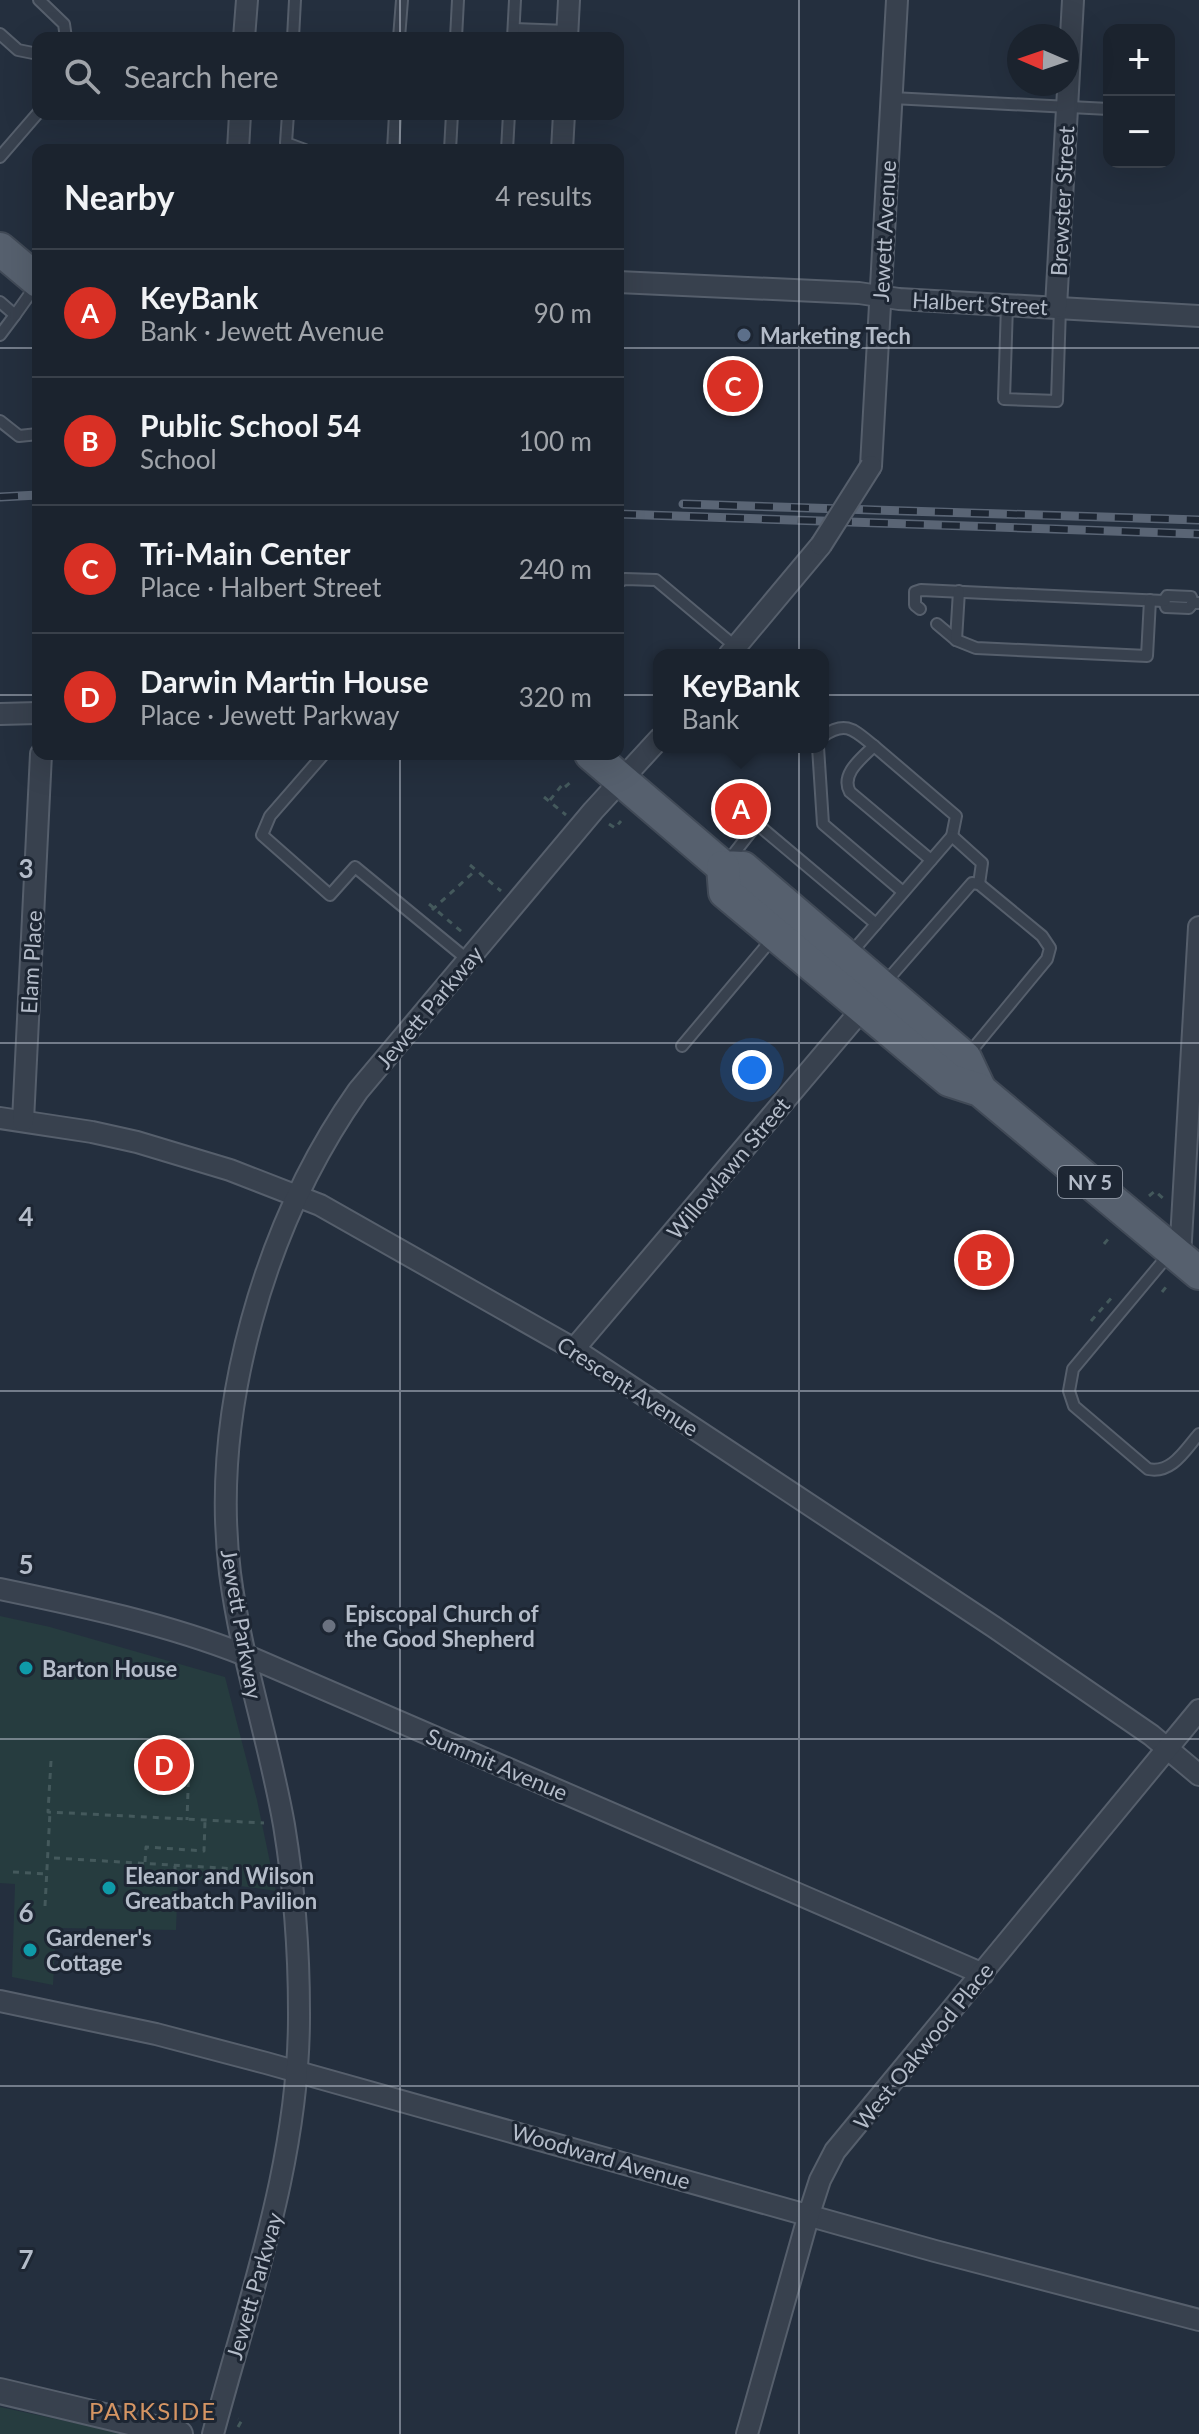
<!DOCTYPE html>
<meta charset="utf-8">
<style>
:root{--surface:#1b232e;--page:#242b36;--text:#f1f3f6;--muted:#a0a4aa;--line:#39404a;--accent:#d93025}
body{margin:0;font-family:Lato,sans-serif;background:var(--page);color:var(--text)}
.controls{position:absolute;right:24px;top:24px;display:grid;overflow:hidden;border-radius:16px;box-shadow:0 8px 32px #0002}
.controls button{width:72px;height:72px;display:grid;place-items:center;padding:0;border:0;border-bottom:2px solid var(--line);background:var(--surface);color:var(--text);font:40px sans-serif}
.compass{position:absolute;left:1007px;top:24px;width:72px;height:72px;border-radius:50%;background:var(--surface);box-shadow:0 8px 32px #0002;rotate:272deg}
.you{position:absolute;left:752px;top:1070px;width:28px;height:28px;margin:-20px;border:6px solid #fff;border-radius:50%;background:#1a73e8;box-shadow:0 0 0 12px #1a73e833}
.badge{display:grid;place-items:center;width:52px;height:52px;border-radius:50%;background:var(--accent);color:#fff;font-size:26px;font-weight:700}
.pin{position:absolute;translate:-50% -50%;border:4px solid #fff;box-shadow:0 2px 8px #0006}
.popup{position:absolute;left:653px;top:649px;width:176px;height:104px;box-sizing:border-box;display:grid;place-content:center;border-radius:16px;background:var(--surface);filter:drop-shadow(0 2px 6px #0005);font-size:26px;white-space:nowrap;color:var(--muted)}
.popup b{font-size:30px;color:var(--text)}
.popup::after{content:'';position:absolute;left:50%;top:100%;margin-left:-16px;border:16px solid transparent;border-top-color:var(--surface)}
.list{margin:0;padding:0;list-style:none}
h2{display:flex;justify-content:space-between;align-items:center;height:104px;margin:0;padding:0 32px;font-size:34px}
h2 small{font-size:26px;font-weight:400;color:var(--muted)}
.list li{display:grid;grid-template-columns:52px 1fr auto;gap:24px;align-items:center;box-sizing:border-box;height:128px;padding:0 32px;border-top:2px solid var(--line)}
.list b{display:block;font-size:30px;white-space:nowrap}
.list p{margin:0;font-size:26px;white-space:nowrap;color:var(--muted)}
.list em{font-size:26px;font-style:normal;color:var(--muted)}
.icon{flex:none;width:44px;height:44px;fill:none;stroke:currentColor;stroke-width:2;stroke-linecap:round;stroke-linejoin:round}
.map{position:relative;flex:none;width:1199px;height:2434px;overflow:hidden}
.search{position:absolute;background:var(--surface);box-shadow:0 8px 32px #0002;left:32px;top:32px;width:592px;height:88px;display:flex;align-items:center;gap:20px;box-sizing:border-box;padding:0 28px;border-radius:16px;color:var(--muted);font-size:30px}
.panel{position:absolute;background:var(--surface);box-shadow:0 8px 32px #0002;left:32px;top:144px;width:592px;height:616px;border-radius:16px}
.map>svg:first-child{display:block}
</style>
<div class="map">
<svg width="1199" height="2434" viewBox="0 0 1199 2434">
<rect width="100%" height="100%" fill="#242f3e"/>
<g fill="#263c3f">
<polygon points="0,1616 50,1627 225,1677 257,1800 276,1891 178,1877 176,1930 56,1928 53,1985 12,1977 15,1884 0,1883"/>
<polygon points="0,2407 126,2434 0,2434"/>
</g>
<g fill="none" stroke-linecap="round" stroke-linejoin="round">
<defs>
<g id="service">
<polyline points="39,0 64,24 66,38"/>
<polyline points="514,29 568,31"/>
<polyline points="0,34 18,50 38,54"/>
<polyline points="293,38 295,0"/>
<polyline points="399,38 402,0"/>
<polyline points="456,38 458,0"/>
<polyline points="513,38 515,0"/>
<polyline points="892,98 1109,109"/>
<polyline points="288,114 286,143 305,150"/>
<polyline points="393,150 395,114"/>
<polyline points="450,150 452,114"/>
<polyline points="507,150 509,114"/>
<polyline points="0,157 38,113"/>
<polyline points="0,302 15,315 0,335"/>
<polyline points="1007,305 1004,399 1057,401 1060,307"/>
<polyline points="15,315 37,284"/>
<polyline points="0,421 19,436 38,434"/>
<polyline points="618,582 625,579 656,580 736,647"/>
<polyline points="1164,601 1166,607 1189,608 1193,603 1199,603"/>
<polyline points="920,609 915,605 915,592 921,590 1164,601 1167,596 1191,597 1193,603"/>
<polyline points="937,624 956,640 976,648 1147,656 1150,600"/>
<polyline points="956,640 959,591"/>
<path d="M823,736C846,720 854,730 874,746"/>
<polyline points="818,747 823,824 903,892"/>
<polyline points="324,754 270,816 262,835 330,895 355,867 468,960"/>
<path d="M931,860L850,792C840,774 862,758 874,746L956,816L952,836"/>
<polyline points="728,861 757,824 876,924"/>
<polyline points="851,953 952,836 982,863 979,884"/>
<polyline points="883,985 972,883 979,884 1042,936 1050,948 1047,959 967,1056"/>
<polyline points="682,1046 772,939"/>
<path d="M1170,1253L1073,1369L1069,1391L1074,1406L1148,1469C1172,1474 1185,1450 1199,1434"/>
</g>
<g id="minor">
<polyline points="244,38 247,0"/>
<polyline points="567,38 569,0"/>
<polyline points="238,150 240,114"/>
<polyline points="562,150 564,114"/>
<polyline points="618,282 859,293 899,299 1199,316"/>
<polyline points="1056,307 1073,0"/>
<polyline points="871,466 897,0"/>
<polyline points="729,655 821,545"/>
<polyline points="0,714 38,713"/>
<polyline points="0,1118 92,1132 137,1142 230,1170 320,1205 574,1349 994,1627 1151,1735 1199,1775"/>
<polyline points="23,1121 41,754"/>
<polyline points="1180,1257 1199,927"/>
<polyline points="574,1349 869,1001"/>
<path d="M0,1589C82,1606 167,1624 245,1655L983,1974"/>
<polyline points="0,2001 156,2034 266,2063 935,2251 1199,2320"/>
<path d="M213,2434C250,2295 300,2158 299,2012C299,1950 294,1886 284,1825C269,1740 241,1658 230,1573C210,1411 265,1223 358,1091L593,811L659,739"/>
<polyline points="747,2434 809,2214 820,2180 835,2151 1199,1710"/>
</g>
<polyline id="tertiary" points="0,2391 180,2434"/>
<g id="primary">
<polyline points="0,249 38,281"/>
<polyline points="591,754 723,867 743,868 965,1058 980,1090"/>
<polyline points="723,867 725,892 949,1080 980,1090 1199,1273"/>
</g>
</defs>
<use href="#service" stroke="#565f6c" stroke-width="14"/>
<use href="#minor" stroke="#565f6c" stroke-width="24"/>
<use href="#tertiary" stroke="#565f6c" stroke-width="28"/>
<use href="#primary" stroke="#414a57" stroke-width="36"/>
<g stroke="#44595c" stroke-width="3" stroke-dasharray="6 6" stroke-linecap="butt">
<polyline points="565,787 573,780"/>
<polyline points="544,797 566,815"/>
<polyline points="550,800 562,785"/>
<polyline points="609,824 615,828 621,821"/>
<polyline points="470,865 501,891"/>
<polyline points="429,904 462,932"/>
<polyline points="432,910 476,870"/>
<polyline points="1149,1196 1155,1191 1164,1199"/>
<polyline points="1104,1244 1109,1238"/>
<polyline points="1162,1292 1166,1287"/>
<polyline points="1091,1321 1115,1294"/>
<polyline points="51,1761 48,1812 264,1823"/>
<polyline points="184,1762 189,1762 187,1820"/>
<polyline points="54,1858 271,1871"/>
<polyline points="145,1862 146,1847 204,1851 205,1820"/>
<polyline points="13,1872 47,1874"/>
<polyline points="169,1903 175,1902 175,1866"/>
<polyline points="45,1906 50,1812"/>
<polyline points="191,2416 193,2408 201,2410"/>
<polyline points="238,2427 242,2420 238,2419"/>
</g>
<use href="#service" stroke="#38414e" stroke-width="10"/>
<use href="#minor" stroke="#38414e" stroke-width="20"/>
<use href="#tertiary" stroke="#38414e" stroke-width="24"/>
<use href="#primary" stroke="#56606e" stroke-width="32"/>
<defs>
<g id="rail">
<polyline points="0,497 38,495"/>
<polyline points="683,504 1199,520"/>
<polyline points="618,514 1199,534"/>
</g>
</defs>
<use href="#rail" stroke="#5a6575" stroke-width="9"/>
<use href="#rail" stroke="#1d2633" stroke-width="6" stroke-dasharray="18" stroke-linecap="butt"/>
<defs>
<polyline id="minor-bridge" points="821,545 871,466"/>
</defs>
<use href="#minor-bridge" stroke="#565f6c" stroke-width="24" stroke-linecap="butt"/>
<use href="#minor-bridge" stroke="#38414e" stroke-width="20"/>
</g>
<path fill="none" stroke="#b4bcc9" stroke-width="2" stroke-opacity="0.55" d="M400,0V38M799,0V2434M400,114V150M0,348H38M618,348H1199M0,695H38M618,695H1199M400,754V2434M0,1043H1199M0,1391H1199M0,1739H1199M0,2086H1199"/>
<circle fill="#5c6f8a" stroke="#1d2633" stroke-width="3" cx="744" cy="335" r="8"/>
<circle fill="#6b7280" stroke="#1d2633" stroke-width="3" cx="329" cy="1626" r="8"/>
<g fill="#0f9aa8" stroke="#1d2633" stroke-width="3">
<circle cx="26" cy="1668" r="8"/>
<circle cx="109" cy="1888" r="8"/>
<circle cx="30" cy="1950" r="8"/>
</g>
<g text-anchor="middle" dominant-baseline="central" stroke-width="6" stroke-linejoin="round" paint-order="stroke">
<rect fill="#1d2633" stroke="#878f9c" stroke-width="2" x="1058" y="1166" width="64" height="32" rx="6"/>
<g font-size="20" font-weight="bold" fill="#b4bcc9">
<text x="1090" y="1182">NY 5</text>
</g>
<g font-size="22" fill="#b4bcc9" stroke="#1d2633">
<text transform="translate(1062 201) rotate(-87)">Brewster Street</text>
<text transform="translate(884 231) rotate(-87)">Jewett Avenue</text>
<text transform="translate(980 303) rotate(3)">Halbert Street</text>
<text transform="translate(31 962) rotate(-87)">Elam Place</text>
<text transform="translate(429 1007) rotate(-50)">Jewett Parkway</text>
<text transform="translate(728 1168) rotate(-50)">Willowlawn Street</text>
<text transform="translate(628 1386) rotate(33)">Crescent Avenue</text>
<text transform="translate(242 1624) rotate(80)">Jewett Parkway</text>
<text transform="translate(497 1764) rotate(23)">Summit Avenue</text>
<text transform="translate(923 2046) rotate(-51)">West Oakwood Place</text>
<text transform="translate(601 2156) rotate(16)">Woodward Avenue</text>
<text transform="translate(254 2286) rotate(-74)">Jewett Parkway</text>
</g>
<g font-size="22" font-weight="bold" fill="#b4bcc9" stroke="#1d2633" text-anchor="start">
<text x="760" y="335">Marketing Tech</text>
<text x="345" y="1613">Episcopal Church of<tspan x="345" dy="25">the Good Shepherd</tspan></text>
<text x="42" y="1668">Barton House</text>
<text x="125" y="1875">Eleanor and Wilson<tspan x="125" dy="25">Greatbatch Pavilion</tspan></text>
<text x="46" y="1937">Gardener's<tspan x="46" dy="25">Cottage</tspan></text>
</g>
<g font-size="24" letter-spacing="2" fill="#d59563" stroke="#1d2633">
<text x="153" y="2410">PARKSIDE</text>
</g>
</g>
<g font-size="26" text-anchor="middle" font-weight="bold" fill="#b4bcc9" stroke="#1d2633" stroke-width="6" stroke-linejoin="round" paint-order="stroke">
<text x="26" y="878">3</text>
<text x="26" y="1226">4</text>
<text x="26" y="1574">5</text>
<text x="26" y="1922">6</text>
<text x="26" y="2269">7</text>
</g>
</svg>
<div class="controls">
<button>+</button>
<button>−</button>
</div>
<svg class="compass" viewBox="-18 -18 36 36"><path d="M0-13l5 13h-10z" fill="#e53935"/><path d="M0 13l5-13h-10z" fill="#a0a4aa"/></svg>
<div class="you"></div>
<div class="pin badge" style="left:741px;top:809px">A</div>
<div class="popup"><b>KeyBank</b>Bank</div>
<div class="pin badge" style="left:984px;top:1260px">B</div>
<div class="pin badge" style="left:733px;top:386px">C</div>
<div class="pin badge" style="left:164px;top:1765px">D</div>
<div class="search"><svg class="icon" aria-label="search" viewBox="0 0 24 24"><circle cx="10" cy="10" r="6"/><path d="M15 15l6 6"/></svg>Search here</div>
<section class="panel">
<h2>Nearby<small>4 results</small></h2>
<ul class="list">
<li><span class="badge">A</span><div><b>KeyBank</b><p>Bank · Jewett Avenue</p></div><em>90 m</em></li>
<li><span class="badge">B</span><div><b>Public School 54</b><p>School</p></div><em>100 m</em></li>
<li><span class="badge">C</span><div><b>Tri-Main Center</b><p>Place · Halbert Street</p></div><em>240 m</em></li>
<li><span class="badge">D</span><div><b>Darwin Martin House</b><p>Place · Jewett Parkway</p></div><em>320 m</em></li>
</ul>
</section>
</div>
